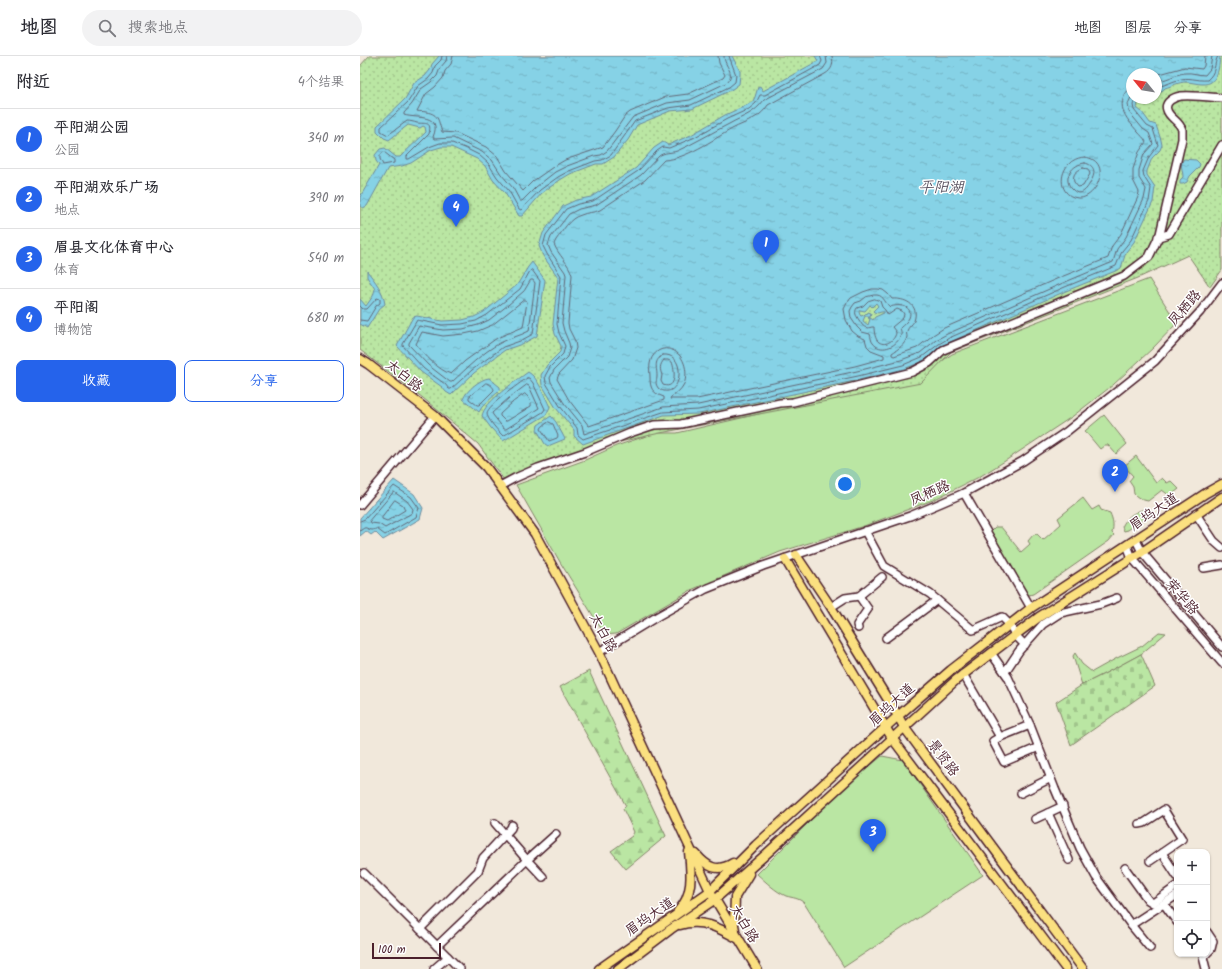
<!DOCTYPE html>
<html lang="zh">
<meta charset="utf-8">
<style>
:root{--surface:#fff;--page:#f2f2f3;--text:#2b2b33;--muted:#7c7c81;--line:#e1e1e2;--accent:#2563eb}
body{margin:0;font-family:Kalam,"LXGW WenKai TC",sans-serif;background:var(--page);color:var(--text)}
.controls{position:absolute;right:12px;bottom:12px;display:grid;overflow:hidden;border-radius:8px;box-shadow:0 1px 3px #0004}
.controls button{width:36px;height:36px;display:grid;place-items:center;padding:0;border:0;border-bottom:1px solid var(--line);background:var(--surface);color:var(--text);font:20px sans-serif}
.compass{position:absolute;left:766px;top:12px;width:36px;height:36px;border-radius:50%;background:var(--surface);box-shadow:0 1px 3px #0004;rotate:300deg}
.scale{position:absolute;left:12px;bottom:10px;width:69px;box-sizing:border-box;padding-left:4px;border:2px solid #4a1f2b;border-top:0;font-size:11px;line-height:14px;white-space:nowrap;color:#4a1f2b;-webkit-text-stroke:3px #fff;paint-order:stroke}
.you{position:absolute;left:485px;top:428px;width:14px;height:14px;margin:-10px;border:3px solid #fff;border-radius:50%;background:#1a73e8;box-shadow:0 0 0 6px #1a73e833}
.badge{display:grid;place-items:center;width:26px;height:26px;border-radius:50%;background:var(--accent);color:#fff;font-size:13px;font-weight:700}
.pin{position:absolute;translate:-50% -33px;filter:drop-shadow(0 1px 2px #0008)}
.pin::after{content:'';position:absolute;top:21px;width:14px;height:12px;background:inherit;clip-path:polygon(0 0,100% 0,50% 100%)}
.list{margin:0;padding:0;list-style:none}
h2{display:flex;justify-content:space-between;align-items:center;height:52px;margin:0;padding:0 16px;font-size:17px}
h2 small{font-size:13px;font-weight:400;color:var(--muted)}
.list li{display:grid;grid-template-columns:26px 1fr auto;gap:12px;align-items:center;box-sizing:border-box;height:60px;padding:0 16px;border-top:1px solid var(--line)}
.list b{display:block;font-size:15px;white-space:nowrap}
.list p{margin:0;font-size:13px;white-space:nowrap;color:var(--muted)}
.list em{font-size:13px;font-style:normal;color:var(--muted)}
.actions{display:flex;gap:8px;padding:12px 16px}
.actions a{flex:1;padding:9px 0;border:1px solid var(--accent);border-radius:8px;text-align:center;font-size:14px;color:var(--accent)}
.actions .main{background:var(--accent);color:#fff}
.icon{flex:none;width:22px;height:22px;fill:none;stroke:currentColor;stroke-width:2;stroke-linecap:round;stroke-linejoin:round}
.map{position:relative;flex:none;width:862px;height:913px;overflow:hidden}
header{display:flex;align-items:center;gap:24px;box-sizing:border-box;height:56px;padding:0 20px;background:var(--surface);border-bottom:1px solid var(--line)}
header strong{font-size:19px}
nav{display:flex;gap:22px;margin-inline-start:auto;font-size:14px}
.search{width:280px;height:36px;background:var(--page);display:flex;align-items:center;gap:10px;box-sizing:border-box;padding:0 14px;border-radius:22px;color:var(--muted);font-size:15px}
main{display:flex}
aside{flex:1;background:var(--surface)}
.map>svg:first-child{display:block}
</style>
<header>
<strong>地图</strong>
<div class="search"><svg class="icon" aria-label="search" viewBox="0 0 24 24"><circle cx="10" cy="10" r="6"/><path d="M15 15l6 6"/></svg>搜索地点</div>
<nav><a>地图</a><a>图层</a><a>分享</a></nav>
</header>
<main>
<aside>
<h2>附近<small>4个结果</small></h2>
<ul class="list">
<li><span class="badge">1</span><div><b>平阳湖公园</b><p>公园</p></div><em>340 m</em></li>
<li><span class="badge">2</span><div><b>平阳湖欢乐广场</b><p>地点</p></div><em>390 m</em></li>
<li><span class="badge">3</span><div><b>眉县文化体育中心</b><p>体育</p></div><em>540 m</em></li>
<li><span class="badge">4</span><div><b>平阳阁</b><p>博物馆</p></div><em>680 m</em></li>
</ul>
<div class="actions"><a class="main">收藏</a><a>分享</a></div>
</aside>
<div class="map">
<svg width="862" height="913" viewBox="0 0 862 913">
<defs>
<pattern id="forest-firs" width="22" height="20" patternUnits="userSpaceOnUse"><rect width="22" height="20" fill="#bae6a3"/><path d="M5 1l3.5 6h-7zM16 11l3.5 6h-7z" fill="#a1c58c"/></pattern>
<pattern id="cemetery-stones" width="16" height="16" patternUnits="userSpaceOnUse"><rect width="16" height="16" fill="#bae6a3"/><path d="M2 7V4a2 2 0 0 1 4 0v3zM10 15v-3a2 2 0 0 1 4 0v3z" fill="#a1c58c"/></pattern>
<pattern id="park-dots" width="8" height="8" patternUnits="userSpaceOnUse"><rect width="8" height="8" fill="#bae6a3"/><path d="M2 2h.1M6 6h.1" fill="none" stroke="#a1c58c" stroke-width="1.8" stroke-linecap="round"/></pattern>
<pattern id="water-ripples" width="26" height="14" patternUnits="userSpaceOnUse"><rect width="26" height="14" fill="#86d2e6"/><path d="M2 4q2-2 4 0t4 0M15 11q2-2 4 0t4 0" fill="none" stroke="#75b4c5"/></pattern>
</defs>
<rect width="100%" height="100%" fill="#f1e8db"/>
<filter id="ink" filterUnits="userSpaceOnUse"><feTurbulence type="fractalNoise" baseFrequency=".025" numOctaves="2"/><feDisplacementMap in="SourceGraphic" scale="8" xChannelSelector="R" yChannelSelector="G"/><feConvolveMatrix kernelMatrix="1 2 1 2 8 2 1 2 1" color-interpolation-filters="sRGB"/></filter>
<g filter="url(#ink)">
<g fill="#bae6a3" stroke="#828267">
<polygon points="789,223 817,267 793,292 753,329 713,360 645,405 619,421 573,444 504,470 420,496 331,534 256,578 245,579 200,506 156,429 225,404 256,390 295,377 317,377 561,320 592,298"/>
<polygon points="744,359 767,388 756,398 748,389 745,389 740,393 725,375"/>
<path d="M776,400L796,427L802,422L807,427L811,425L819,433L810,440L802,434L788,445C782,444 778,442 774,438L773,431L769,425L773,420L764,410Z"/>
<path d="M723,442L732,454L739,450L741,454L750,457C753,464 754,469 752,477L754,479L749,485L673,538L669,539L666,536L631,475L635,471H641L661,496L670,488L668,485L673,479L677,478L683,484L701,468L698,462Z"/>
<path d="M782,454H788L790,458L768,474L764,475L762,471C766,462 772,457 782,454Z"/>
<polygon points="799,576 806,577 781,598 744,618 722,629 713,600 715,597 722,608 732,616 757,602 782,590"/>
<path d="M522,700L543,704L623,819L484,911L444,847C439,842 433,842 426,840C415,835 406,826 397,818L482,733Z"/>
</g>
<polygon fill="url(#forest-firs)" stroke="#828267" points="229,615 306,780 266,813 251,795 272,780 274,776 263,753 266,750 200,631"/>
<polygon fill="url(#cemetery-stones)" stroke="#828267" points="781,598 795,630 711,689 696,646 722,629 744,618"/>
<path fill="url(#park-dots)" stroke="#828267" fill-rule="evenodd" d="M9,0H862V214L850,231L828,199L778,222L591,296L561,327L300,377L219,395L144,424L118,388L63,342L0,294V10ZM772,18H796V42H772Z"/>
<g fill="url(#water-ripples)" stroke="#6e8a9b" fill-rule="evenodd">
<polygon points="79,0 372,0 380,15 380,19 379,28 371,34 332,53 310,55 277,69 268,84 254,101 243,108 236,108 210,118 200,124 182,137 162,160 159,160 145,137 133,124 125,110 117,103 91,91 81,91 71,94 51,107 42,110 28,112 7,150 3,152 0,150 0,141 19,109 16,105 15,99 20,93 25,92 36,101 40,101 66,76 65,71 63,70 60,72 48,69 29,84 24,82 17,75 17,70 45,43 54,27 65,20 70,14 72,8"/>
<path d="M455,0H860C859,12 858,29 842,28C837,28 831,26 826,26C819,26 812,30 805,32C801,37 800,34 796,34V18H772V42H781L778,47L777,52L782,56L790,67L796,69L801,84L802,89L800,94L792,102L787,115V119L795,131L793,146L774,186L766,196L761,212L758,214L706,235L590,286L582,291L564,305L544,313L499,324L339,358L304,359L223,388L214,380V374L196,352L182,329L181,319L187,309L200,296L201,290L195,278L193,268L198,221L183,200L179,190L183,177L203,150L216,144L231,141L276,112L294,92L303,86L308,89L331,79L365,59L387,49L393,45L395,41L398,31L400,30L403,35L458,5ZM516,247L518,250L513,255L514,256L518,257L521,256H524V257L515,261L513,264L509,261L508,262L510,263L508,269L503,265L505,260H510L511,257L508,256V257L505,258L504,259L501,260L500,259L499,256L500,254L505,255L510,249L512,251Z"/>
<path d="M824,103L836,104L840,108L839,111L830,120L827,126L823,128H820V124L823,121C823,114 819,108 824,103Z"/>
<polygon points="172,206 185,224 177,280 162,288 145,294 114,317 91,339 86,336 82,331 61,316 37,290 53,261 57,260 82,265 102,264 114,261 124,256 157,229 168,211"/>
<path d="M7,215C16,226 23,235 25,248L19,253L7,272L0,268V243L6,250L13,240L15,233L7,221Z"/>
<path d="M168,316C178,321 185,341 190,351L186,359L143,385L131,372L122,360C124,346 156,325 168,316Z"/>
<path d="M129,322L140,331V334L122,351L119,356L103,343C107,334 120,323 129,322Z"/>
<polygon points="191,360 196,366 205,383 188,390 185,388 177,374 178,369"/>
<polygon points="34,424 54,438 63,452 60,463 23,484 15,476 11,479 6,475 0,480 0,462"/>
</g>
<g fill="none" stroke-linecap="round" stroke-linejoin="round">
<g stroke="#626776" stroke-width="1">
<path d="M82,0L81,4L75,10L73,17L68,23L58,30L48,46L21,71V75L28,79L47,65C50,65 54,66 57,67C66,68 72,65 69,78L47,100V103H49L69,91L80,87H92L105,92L119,99L128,107L137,121L149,135L159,153L161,154L180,134L198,121L209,115L235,105L242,104L251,99L275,65L308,52L331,49L369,31L375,26L376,19L369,0"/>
<path d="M87,0L86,5L80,12L77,20L71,26L61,33L52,48L44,57V59C56,63 83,57 73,81L74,83L93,82L122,96L132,104L141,118L153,132L160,145H162L176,131L195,116L207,110L234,100L241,99L247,95L273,61L307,47L330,44L366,27C377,17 364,11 364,0"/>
<path d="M93,0L91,8L85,15L83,22L75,31L66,38L57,55C60,56 63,55 66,56C80,58 78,66 82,76L96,77L126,91L137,100L146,115L163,135L173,125L193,111L205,104L243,91L255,75L265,60L270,56L305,41L328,38L363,22L365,19L359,7L358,0"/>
<polyline points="460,0 462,5 460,9 405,39 400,39 396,47 389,53 367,63 333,82 309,92 303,91 297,95 278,115 233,145 218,148 206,153 186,179 183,190 187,198 201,220 197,268 199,277 205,290 203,298 190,311 185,320 186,327 200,350 217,372 218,379 223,383 303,356 338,354 498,320 543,309 562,301 579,288 589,282 705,231 756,210 762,195 771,184 789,145 791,132 784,121 783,115 789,101 798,89 793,73 787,70 774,54 773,49 776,42"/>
<path d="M466,0L467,7L463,13L404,44C394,58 383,60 369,68C351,77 335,87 317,95C311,97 304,96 299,100L281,119L236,149L219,153L209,158L191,181L188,189L191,196L205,216L206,219L202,267L204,275L209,287L210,292L207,301L194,314L190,322L191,326L204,347L222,369L224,378L303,351L338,349L497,315L541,304L560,297L576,284L587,278L703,227L753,206L757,193L766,181L784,143L786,133L779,122V114L784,98L793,88L789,77L783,73L769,56L768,48L772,39"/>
<path d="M472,0C474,8 472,14 465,18L408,49C404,55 400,59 394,62C387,67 379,69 372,73C352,84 326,103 304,104L285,124L240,154C234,157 227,156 221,159C209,162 203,175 196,184L194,188C198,199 209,207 212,219L208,267L209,273L215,285L216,292L212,304L199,318L197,323L209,344L229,370L304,344V341C292,337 290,332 290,321C290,317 289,313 290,308C291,299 299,291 309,293C324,296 329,316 324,328C321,334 316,338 311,341L310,343H337L495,310L524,302V299L511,294L507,290L505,283L498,280L492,275L486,264L484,253L487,247L491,242L503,236L512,233H518L523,234L528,238L532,243C544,242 560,248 554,265C553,268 548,271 547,275C546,277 547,279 547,281C545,289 538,293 532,297V299L534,300L557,292L573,279L584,272L701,221L748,202L752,190L761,178L778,141L779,136L773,124V113L779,96L786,86C784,81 781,80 778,76C765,61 753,48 772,30"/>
<polyline points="796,19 825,11 842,13 844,10 845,0"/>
<path d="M796,25C806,25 815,18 825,17C832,16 838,19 845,19L850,13L852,0"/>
<path d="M796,30C803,31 810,26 818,24C828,20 837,25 847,24C857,16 853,9 858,0"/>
<polygon points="24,96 34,104 34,107 23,109 20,103 20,100"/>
<path d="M725,101C754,105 736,144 718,142C694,140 698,102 725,101Z"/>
<path d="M725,107C735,109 736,117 731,125C728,132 721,142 713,134C701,123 712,108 725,107Z"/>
<path d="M723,112L728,113L730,118L723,130L718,131L714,126C712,118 716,115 723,112Z"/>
<polygon points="172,214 180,225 173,278 160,285 143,291 112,314 91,333 89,333 85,328 64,313 43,290 43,288 57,264 82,269 102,268 116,265 127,259 160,233 170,215"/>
<path d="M171,224H173L175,227L169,275C160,280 149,282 140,287C122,297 107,312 92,326H90L68,309L49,289V287L59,270L83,274L103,273L118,269L129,264L148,249L164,235Z"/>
<path d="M514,239C524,238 523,245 530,251C538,248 554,249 549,262C547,266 543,269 540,272C541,275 542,278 540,281C536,291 520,297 513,287C511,285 511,281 510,278L502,276L497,271L491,262L490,255L492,251L495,247L501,245L506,241Z"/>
<path d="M515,243L520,245L522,251L525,254L528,259L537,253L542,255L544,258L543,262L532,271L536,276C536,283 526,291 519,286C515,284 514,275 514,271H512L508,272C502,271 502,268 499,264C496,259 494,257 497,252L503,250L508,245Z"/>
<path d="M164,244H166L167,246L163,271L137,282L105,305L91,318C78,314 65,299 56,288L62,276L83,280L104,278L118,275L132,269Z"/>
<polyline points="0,250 3,253 7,253 17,242 20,243 20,247 16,250 7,265 0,264"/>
<path d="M303,299C328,296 322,346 299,333C294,327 297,326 297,320C297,311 293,305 303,299Z"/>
<path d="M304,304H308L312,306C315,314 317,334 303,329L301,325L302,319C300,314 299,309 304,304Z"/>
<path d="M167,322H169L173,327L185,353L183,356L143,380C139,376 126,362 127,357C128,349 159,328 167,322Z"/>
<path d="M126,327C129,327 134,331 134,334L119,349H117L109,343V341Z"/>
<polygon points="167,329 169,330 179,352 146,373 144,373 133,359 132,357 149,342"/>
<path d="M165,338C168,340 172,346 171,350L147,365H145L140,360V358L153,346Z"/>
<polygon points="189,366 193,368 198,380 197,382 189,385 181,373 182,371"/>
<polygon points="34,436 47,445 53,453 52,457 25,472 19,468 11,467 10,464"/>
<polygon points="35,444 43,449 45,454 27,465 22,463 22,461"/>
<path d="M0,465L5,463L34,430L51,441L59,452L56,461L25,479L17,473C15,473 13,474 12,474C5,473 7,469 0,475"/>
</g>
<defs>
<g id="minor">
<polyline points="798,181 809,178 862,89"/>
<path d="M140,430L155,422L178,412L225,396L270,377L294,369L321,368L420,347L433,346L552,316L569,307L583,294L764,220L789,201L800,178L822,83C822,80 822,76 822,74C820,65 809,62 807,54C804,46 814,41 821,40C833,39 850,41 862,42"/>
<polyline points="604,437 671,552"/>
<polyline points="0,449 75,360"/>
<polyline points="836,458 854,485 862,492"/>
<polyline points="505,475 524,510 570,538 613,574 642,561 650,569 655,579 665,589"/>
<polyline points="776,484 782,496 862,591"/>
<polyline points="767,489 772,502 862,607"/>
<polyline points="844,512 862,509"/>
<polyline points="471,551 485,542 499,540 522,521"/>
<polyline points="498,572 497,569 508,553 499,540"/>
<polyline points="526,582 577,544"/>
<polyline points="239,596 298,560 346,533 403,510 550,460 581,447 604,437 663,405 706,376 795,305 840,256 862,227"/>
<polyline points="631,597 648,621 670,669 695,733 720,792 736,821 771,869 790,892"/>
<polyline points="645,616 659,595 683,568 700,557 741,548 757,542"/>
<polyline points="603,618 640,681"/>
<polyline points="670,669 640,681 633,685 644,706 679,691"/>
<polyline points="661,737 691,722"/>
<polyline points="688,757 709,804"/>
<polyline points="675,763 703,750"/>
<polyline points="135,767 167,804 183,821"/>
<polyline points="779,768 784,767 804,754 822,783 790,805"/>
<polyline points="802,797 817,820"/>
<polyline points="765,812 788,844 793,847 817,830"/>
<polyline points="4,817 100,913"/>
<polyline points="804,848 817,866"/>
<polyline points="771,869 817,839"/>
<polyline points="60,873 118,815 123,802 151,772 152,769"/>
<polyline points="847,876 853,885 851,893 847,897"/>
<polyline points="77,890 167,804 196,778"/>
<polyline points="846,898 843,901 846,913"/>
<polyline points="74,913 88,901"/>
</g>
<g id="major">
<polyline points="0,303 8,308 75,360 126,411 175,478 239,596 350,835 397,913"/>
<polyline points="436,499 471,551 538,660 544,671 723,913"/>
<polyline points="425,503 532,682 706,913"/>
<path d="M336,798C347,811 357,817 373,807"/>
<path d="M318,855C334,839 331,816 329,796"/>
<path d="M320,869C341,862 359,872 377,882"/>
<polyline points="375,874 374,869 375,841 389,818"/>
<polyline points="239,913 350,835 396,789 538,660 591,614 671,552 846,437 862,428"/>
<polyline points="258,913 311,873 354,844 403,801 596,624 679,561 782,496 862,441"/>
</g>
</defs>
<use href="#minor" stroke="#4a1f2b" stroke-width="10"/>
<use href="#major" stroke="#4a1f2b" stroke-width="11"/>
<use href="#minor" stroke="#fff" stroke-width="7"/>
<use href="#major" stroke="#fbe080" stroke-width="8"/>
</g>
</g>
<g text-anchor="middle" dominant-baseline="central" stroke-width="3" stroke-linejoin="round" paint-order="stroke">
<g font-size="14" fill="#4a1f2b" stroke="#fff">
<text transform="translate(825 252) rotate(-49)">凤栖路</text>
<text transform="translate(44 320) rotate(38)">太白路</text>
<text transform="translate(570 437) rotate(-23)">凤栖路</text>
<text transform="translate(794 456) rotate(-34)">眉坞大道</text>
<text transform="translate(822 541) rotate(49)">荣华路</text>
<text transform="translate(243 577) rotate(62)">太白路</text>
<text transform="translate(532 649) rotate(-42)">眉坞大道</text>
<text transform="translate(583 702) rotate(53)">景贤路</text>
<text transform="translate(290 861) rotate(-35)">眉坞大道</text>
<text transform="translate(384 868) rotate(59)">太白路</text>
</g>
<g font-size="15" font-style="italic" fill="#5c5563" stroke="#fff">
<text x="581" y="132">平阳湖</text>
</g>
</g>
</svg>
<div class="controls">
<button>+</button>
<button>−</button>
<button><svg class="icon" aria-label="locate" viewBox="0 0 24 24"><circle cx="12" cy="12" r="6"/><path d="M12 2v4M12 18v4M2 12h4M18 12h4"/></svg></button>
</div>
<svg class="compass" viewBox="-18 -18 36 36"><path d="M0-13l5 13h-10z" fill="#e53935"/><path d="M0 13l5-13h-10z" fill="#7c7c81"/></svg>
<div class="scale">100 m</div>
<div class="you"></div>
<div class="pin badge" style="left:406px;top:207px">1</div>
<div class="pin badge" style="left:755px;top:436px">2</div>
<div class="pin badge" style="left:513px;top:796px">3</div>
<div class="pin badge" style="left:96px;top:171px">4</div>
</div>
</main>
